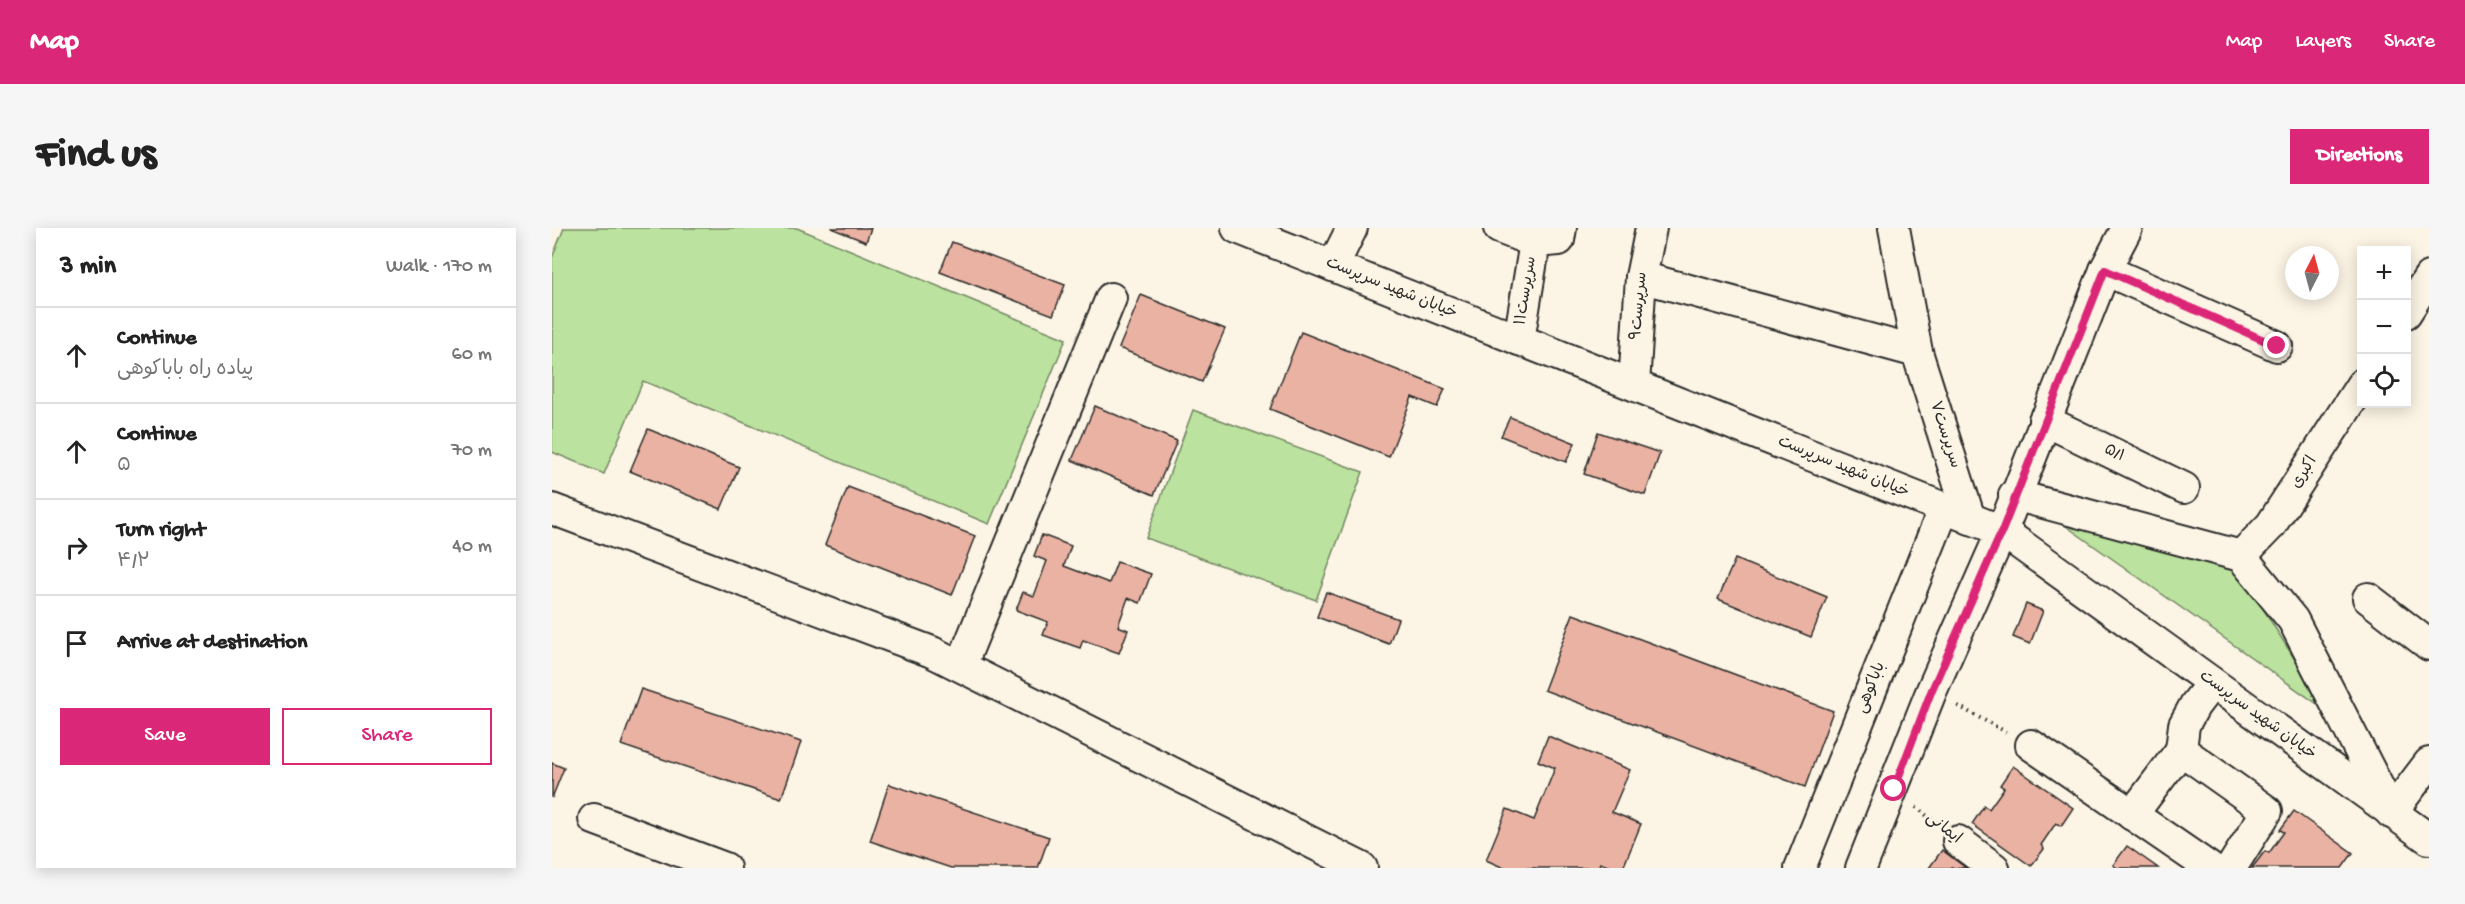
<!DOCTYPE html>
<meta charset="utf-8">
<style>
:root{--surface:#fff;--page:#f6f6f6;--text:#222;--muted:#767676;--line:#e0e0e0;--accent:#db2777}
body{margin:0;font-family:"Gochi Hand","Playpen Sans Arabic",sans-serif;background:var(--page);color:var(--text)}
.controls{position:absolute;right:18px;top:18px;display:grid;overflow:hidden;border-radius:0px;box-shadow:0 3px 15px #0003}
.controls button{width:54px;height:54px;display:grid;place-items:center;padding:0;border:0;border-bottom:2px solid var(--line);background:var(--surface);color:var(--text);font:30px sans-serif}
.compass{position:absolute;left:1733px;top:18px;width:54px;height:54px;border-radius:50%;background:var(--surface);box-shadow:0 3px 15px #0003;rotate:6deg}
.stop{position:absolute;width:18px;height:18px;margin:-14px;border:4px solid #db2777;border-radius:50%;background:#fff}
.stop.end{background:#db2777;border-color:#fff;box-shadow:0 2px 6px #0008}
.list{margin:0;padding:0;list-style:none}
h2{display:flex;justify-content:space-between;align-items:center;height:78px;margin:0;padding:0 24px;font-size:26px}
h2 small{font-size:20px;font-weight:400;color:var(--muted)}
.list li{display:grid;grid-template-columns:39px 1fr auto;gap:18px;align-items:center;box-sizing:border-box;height:96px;padding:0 24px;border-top:2px solid var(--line)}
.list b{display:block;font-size:22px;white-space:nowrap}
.list p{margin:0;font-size:20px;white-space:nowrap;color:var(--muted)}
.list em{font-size:20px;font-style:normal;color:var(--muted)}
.actions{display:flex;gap:12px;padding:18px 24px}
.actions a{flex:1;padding:14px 0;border:2px solid var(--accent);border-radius:0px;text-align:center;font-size:21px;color:var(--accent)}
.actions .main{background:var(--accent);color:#fff}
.icon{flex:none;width:33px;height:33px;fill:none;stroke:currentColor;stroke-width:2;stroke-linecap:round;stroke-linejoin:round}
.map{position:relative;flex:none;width:1877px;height:640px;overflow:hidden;border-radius:0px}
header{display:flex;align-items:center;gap:36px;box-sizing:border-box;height:84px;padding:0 30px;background:var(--accent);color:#fff}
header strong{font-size:28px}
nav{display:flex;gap:33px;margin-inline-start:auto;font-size:21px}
.intro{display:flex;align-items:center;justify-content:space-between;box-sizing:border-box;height:144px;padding:0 36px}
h1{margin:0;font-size:42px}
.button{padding:15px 27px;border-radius:0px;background:var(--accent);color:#fff;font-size:21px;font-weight:700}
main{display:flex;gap:36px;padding:0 36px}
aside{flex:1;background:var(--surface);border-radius:0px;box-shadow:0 3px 15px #0003}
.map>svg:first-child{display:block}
</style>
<header>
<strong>Map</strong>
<nav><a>Map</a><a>Layers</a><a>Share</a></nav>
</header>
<div class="intro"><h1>Find us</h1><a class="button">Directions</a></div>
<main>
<aside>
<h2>3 min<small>Walk · 170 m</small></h2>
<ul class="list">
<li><svg class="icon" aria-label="ahead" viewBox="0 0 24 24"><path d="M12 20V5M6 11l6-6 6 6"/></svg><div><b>Continue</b><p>پیاده راه باباکوهی</p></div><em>60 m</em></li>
<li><svg class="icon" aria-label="ahead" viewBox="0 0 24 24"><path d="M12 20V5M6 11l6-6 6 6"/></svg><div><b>Continue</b><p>۵</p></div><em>70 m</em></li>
<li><svg class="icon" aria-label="right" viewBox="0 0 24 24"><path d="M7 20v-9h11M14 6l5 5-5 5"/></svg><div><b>Turn right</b><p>۴/۲</p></div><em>40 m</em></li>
<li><svg class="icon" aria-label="arrive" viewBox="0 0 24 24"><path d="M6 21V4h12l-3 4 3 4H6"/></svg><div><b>Arrive at destination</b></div></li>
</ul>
<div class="actions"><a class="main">Save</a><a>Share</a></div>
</aside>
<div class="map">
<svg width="1877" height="640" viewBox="0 0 1877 640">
<rect width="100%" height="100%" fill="#fcf5e5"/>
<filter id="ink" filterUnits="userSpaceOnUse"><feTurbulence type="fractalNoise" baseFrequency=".0167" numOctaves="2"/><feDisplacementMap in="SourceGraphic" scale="12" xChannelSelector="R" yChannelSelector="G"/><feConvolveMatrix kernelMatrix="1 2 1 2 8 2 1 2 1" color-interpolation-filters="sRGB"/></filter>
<g filter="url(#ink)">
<g fill="#bbe29e" stroke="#738664" stroke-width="1.5">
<polygon points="12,0 245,0 514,111 437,296 91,153 52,246 0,224 0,30"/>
<polygon points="641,182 811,244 764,372 594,310"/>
<polygon points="1504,291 1682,334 1775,483"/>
</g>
<g fill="#eab2a2" stroke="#2b2b2b" stroke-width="1.5">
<polygon points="279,0 319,0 314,14"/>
<polygon points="400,14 513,57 501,87 388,44"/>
<polygon points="589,67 673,101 650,154 567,120"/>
<polygon points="749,104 893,161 885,179 860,169 837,229 718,181"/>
<polygon points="543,178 625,213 602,267 520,232"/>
<polygon points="958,189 1023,215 1014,234 949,208"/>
<polygon points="96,201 187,239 169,281 78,243"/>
<polygon points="1046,204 1108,225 1093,267 1032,246"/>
<polygon points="296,259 423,308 400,367 273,317"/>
<polygon points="490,307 519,318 512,338 557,355 565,334 599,346 588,375 576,370 566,398 576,402 567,425 531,412 528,420 491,407 496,394 464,382 471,364 482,368 495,333 482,328"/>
<polygon points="1183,331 1275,369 1259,409 1166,371"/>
<polygon points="774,364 846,391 837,416 765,389"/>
<polygon points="1474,376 1491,383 1478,416 1461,409"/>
<polygon points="1021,386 1281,483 1253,559 992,462"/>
<polygon points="89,461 249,514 229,571 69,517"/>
<polygon points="996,508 1078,542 1060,584 1089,596 1071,640 1061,640 1048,635 1046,640 952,640 934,632 955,581 982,592 1003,540 986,533"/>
<polygon points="0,535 12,540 0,570"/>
<polygon points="1461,538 1521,580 1509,598 1504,595 1489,617 1492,621 1479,638 1420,596 1432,578 1437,581 1452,560 1448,557"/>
<polygon points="337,556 497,609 486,640 399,640 318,613"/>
<polygon points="1742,583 1801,625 1790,640 1700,640 1713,623 1717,625 1732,604 1728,602"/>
<polygon points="1575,618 1606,640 1565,640 1561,637"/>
<polygon points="1390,622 1414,640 1377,640"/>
</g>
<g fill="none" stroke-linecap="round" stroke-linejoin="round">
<defs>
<g id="minor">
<polyline points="685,0 1450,303 1877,611"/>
<polyline points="947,0 983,14"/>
<polyline points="1342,0 1365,124 1418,291"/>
<polyline points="781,38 800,0"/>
<polyline points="1553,42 1725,118"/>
<polyline points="1089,49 1365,124"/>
<polyline points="1854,85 1877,49"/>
<polyline points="967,112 983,14 1007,12 1009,0"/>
<polyline points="1082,157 1089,49 1099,0"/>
<polyline points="1492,192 1632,260"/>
<polyline points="1462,267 1689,328 1741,392 1837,580"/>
<polyline points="0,281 380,424 810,640"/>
<polyline points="1689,328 1719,297 1810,156"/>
<polyline points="1816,370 1877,417"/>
<polyline points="409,438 559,70"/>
<polyline points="1479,517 1658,640"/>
<polyline points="1629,522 1632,497 1643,477 1660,455"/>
<polyline points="1839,585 1877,535"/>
<polyline points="1580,587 1629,522 1715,583 1679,640"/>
<polyline points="42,591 173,640"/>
<polyline points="1406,613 1442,640"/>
<polyline points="1248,640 1392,280"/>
<polyline points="1309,640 1379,464 1450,303 1553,42 1575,0"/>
</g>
</defs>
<use href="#minor" stroke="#2b2b2b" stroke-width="34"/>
<g stroke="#2b2b2b" stroke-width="4" stroke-dasharray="1.5 4.5" stroke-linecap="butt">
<polyline points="1406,478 1454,504"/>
<polyline points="1364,579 1384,595"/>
</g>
<use href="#minor" stroke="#fcf5e5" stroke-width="30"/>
</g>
</g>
<g fill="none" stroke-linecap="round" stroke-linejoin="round" filter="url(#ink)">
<polyline stroke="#db2777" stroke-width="8" points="1342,561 1379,464 1450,303 1553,42 1725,118"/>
</g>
<g text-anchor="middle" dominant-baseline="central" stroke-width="5" stroke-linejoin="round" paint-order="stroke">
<g font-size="16" fill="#2b2b2b" stroke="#fcf5e5">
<text transform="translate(839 61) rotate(22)">خیابان شهید سرپرست</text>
<text transform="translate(975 63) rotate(-81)">سرپرست۱۱</text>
<text transform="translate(1088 78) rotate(-85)">سرپرست۹</text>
<text transform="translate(1392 207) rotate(72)">سرپرست۷</text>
<text transform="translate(1562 226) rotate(26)">۵/۱</text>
<text transform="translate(1291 240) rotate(22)">خیابان شهید سرپرست</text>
<text transform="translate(1753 245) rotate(-58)">اکبری</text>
<text transform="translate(1320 460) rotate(-68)">باباکوهی</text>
<text transform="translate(1705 488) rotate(36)">خیابان شهید سرپرست</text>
<text transform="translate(1391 601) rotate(39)">ایمانی</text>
</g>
</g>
</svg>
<div class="controls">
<button>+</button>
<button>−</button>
<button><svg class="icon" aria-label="locate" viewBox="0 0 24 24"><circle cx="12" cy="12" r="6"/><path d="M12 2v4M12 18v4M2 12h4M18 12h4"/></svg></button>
</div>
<svg class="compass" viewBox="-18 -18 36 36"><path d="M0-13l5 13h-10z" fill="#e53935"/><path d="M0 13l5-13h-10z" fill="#767676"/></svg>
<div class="stop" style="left:1342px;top:561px"></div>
<div class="stop end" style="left:1725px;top:118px"></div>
</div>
</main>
